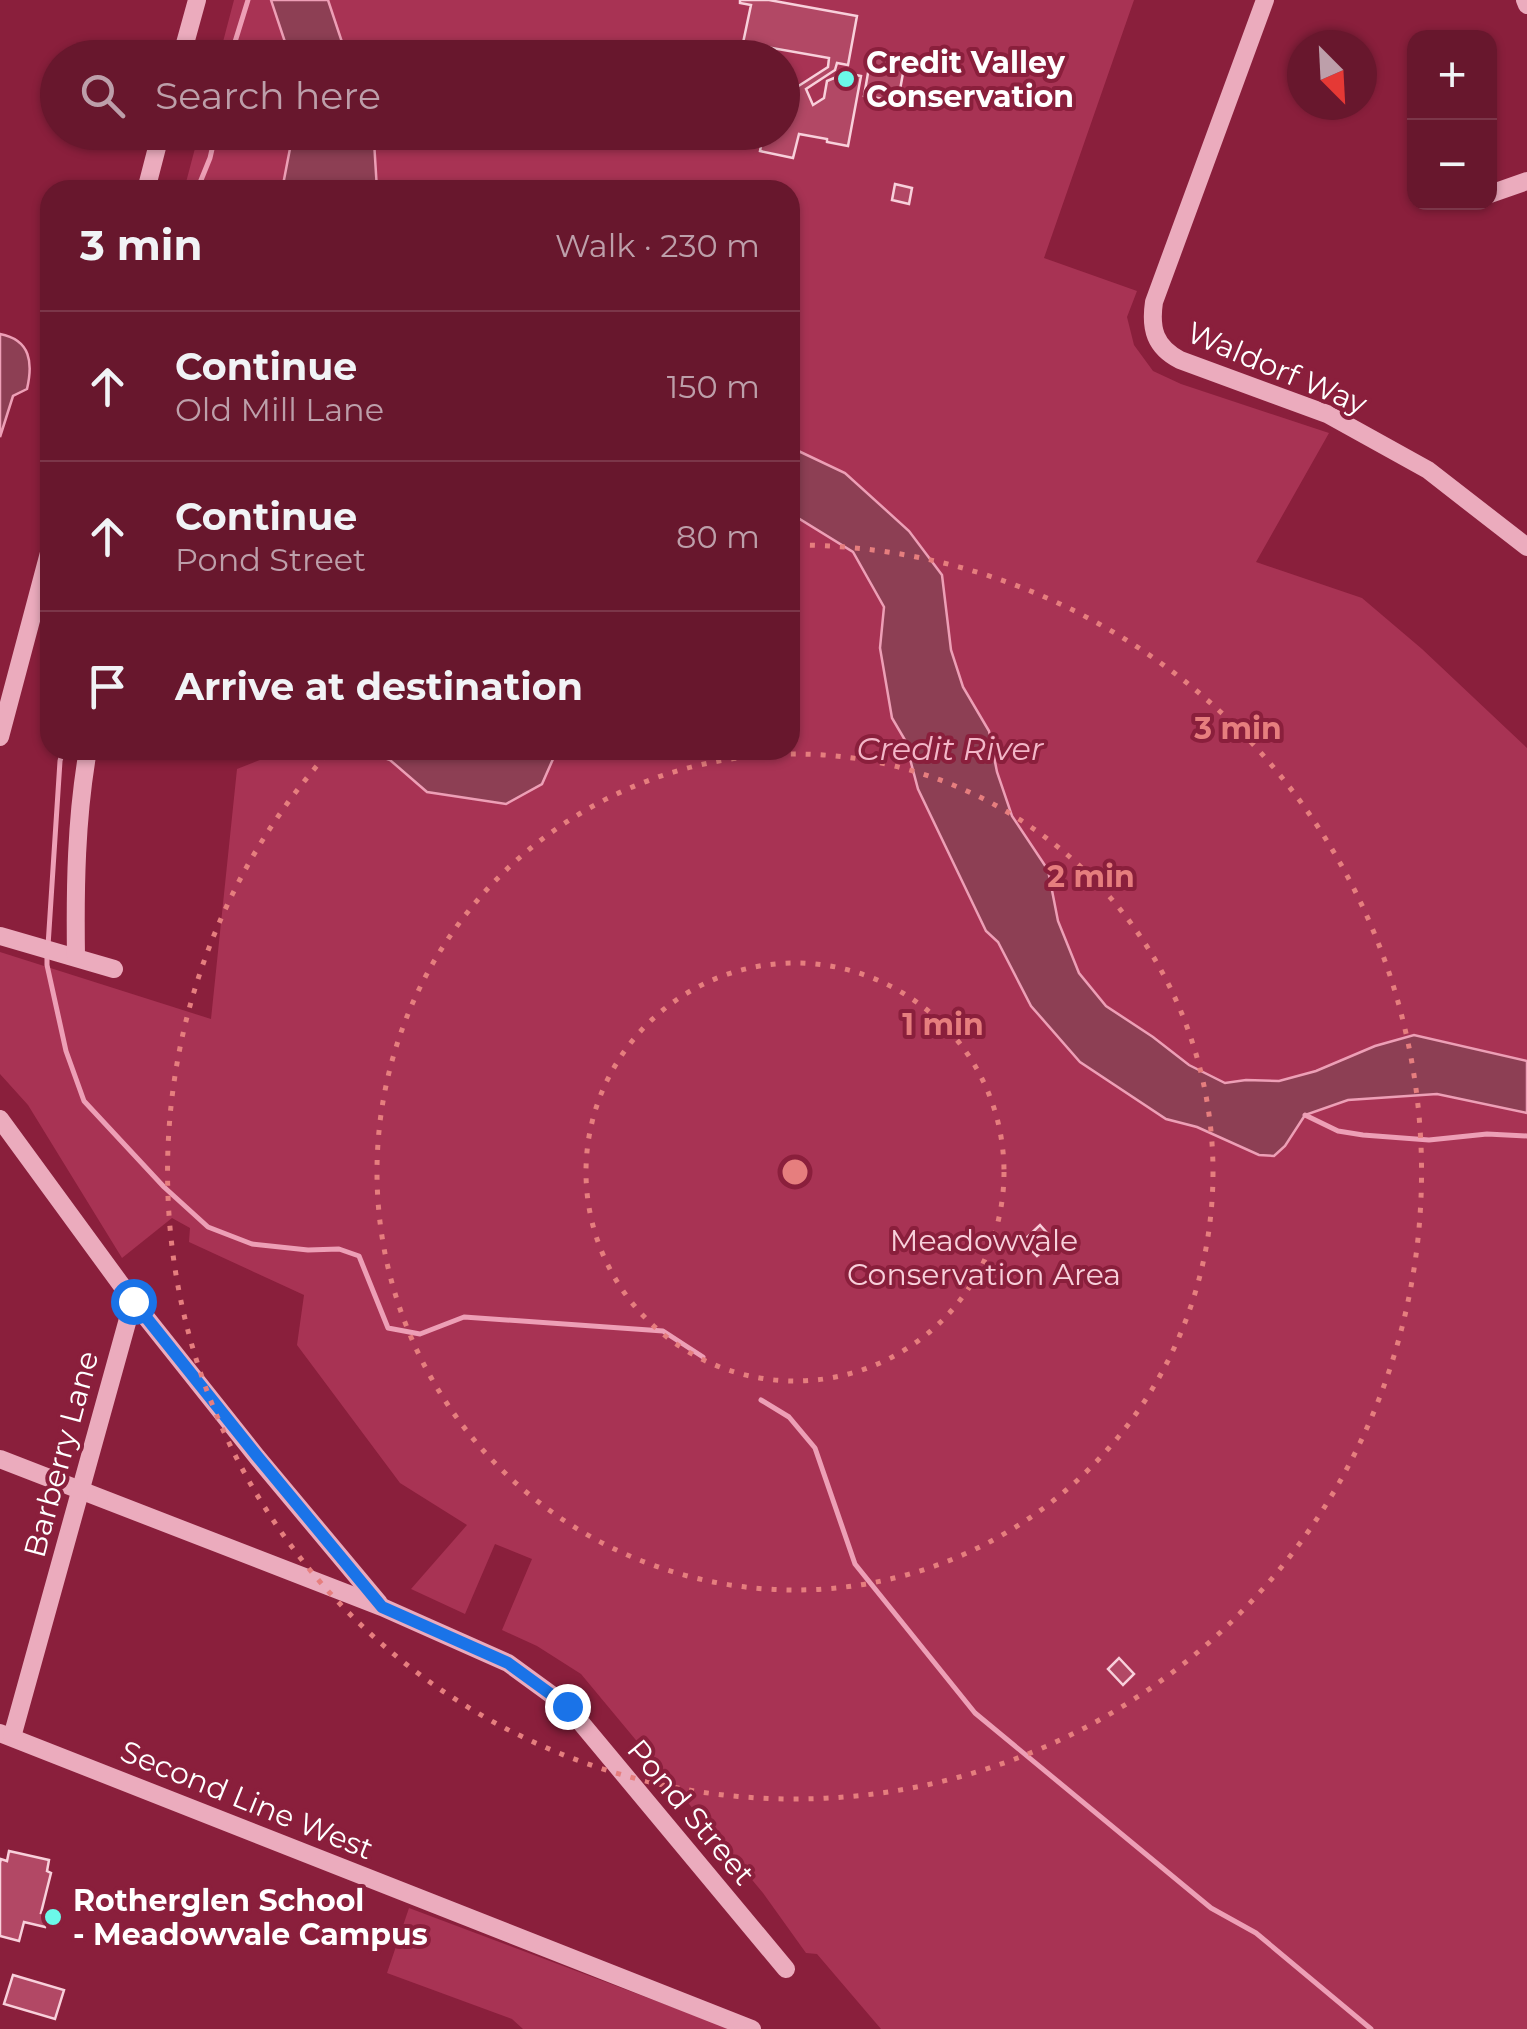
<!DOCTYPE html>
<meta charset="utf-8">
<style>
:root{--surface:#68172d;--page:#702439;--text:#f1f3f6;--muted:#bd9faa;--line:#7b3649}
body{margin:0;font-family:Montserrat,sans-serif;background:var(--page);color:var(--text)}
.controls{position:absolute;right:30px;top:30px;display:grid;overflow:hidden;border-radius:20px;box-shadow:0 2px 8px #0004}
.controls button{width:90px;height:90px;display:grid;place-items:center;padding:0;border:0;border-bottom:2px solid var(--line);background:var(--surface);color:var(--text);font:50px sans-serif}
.compass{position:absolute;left:1287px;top:30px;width:90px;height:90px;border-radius:50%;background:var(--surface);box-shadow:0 2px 8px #0004;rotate:156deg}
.stop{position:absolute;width:30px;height:30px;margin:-22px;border:8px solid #1a73e8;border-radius:50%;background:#fff}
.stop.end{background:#1a73e8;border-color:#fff;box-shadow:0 2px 10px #0008}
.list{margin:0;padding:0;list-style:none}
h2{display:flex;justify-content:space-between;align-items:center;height:130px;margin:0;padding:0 40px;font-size:42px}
h2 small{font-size:32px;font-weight:400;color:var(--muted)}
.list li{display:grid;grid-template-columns:65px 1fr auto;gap:30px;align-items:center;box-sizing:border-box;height:150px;padding:0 40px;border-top:2px solid var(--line)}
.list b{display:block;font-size:38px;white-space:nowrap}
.list p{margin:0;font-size:32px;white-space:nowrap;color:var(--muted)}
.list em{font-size:32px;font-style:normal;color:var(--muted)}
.icon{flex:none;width:55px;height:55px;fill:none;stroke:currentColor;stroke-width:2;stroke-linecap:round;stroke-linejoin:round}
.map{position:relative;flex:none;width:1527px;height:2029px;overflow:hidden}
.search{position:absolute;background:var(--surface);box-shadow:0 2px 8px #0004;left:40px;top:40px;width:760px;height:110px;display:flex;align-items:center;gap:25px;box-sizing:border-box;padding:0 35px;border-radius:55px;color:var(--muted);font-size:38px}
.panel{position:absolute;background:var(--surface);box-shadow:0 2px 8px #0004;left:40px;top:180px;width:760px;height:580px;border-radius:30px}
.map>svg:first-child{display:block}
</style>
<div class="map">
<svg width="1527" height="2029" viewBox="0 0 1527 2029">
<rect width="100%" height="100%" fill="#8a1f3c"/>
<g fill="#a83354">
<polygon points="234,0 1134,0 1044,258 1137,291 1127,317 1134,345 1153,371 1181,384 1329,433 1256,562 1362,598 1422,649 1527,748 1527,2029 881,2029 817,1954 806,1953 763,1893 581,1674 537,1646 502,1630 532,1559 495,1544 465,1614 411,1589 467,1525 400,1483 297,1345 304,1295 189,1242 190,1228 172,1218 122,1258 28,1105 0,1074 0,952 211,1019 237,769 270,756 270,750 790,750 790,190 184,190 199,133 782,132 782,58 219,57"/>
<polygon points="409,1908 728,2028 727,2029 523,2029 512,2019 387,1973"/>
</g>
<g fill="#8d3f54" stroke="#ed9fb6" stroke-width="2.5">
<polygon points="271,0 328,0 347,57 290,57"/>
<polygon points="293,133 371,133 374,141 377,190 282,190"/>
<path d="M0,334C31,340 33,363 27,389L13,396L0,437Z"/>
<polygon points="790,447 845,473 909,531 942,575 951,650 963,687 989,731 997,772 1012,816 1048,870 1058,921 1079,973 1106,1006 1153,1037 1189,1065 1225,1083 1246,1080 1279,1081 1316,1071 1375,1046 1414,1035 1527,1061 1527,1113 1437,1094 1348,1100 1305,1115 1285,1146 1274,1156 1259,1155 1197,1127 1166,1119 1080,1062 1031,1006 998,942 986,931 918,789 905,740 892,718 880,648 884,607 853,552 790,513"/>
<polygon points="362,750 557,750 542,784 506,804 427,792 390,760"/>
</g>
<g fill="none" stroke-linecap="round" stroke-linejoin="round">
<g stroke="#ed9fb6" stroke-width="5">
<polyline points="230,58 248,0"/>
<polyline points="197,190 210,158 216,132"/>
<polyline points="48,946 60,761 63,750"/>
<polyline points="47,957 47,965 66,1051 84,1101 164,1187 208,1227 252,1244 308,1250 339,1249 359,1256 388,1328 420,1334 464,1317 663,1331 703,1357"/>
<polyline points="1305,1115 1338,1131 1363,1135 1429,1140 1487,1134 1527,1136"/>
<polyline points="761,1400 789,1417 815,1448 855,1564 975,1713 1211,1908 1256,1933 1371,2029"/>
</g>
</g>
<g fill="#b24865" stroke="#f8d0db" stroke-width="2.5">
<polygon points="740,0 769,0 857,16 848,65 837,63 835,70 806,89 813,105 824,98 827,81 839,76 840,72 861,76 848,146 827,142 827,139 799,134 793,158 760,151 762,140 745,138 742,132 782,132 782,95 783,96 828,67 829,58 743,43 751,5 740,3"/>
<polygon points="871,56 905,62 898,101 864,96"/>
<polygon points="895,184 912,188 909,204 892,200"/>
<polygon points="1040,1225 1054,1241 1037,1256 1023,1241"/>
<polygon points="1119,1658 1134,1674 1123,1685 1108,1669"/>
<polygon points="9,1851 49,1860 47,1871 51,1873 41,1913 48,1914 45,1927 24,1922 19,1941 0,1936 0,1863 1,1859 7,1861"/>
<polygon points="13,1975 64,1990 55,2019 4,2004"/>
</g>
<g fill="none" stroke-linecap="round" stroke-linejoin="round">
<g stroke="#ebabbd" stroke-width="18">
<path d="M1265,0L1154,302C1150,329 1155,347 1180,360L1327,414L1428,470L1527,547"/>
<polyline points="1525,0 1527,5"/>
<polyline points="181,58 197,0"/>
<polyline points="146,190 161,132"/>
<polyline points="1490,194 1527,181"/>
<polyline points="0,737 50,549"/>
<polyline points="0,936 114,969"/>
<path d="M76,957C75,888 76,818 88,750"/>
<polyline points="0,1119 133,1301 257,1457 379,1603"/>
<polyline points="0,1459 382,1607 508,1663 567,1706 786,1969"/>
<polyline points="0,1733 752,2029"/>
<polyline points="12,1737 133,1301"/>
</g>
</g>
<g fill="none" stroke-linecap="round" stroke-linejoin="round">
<polyline stroke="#1a73e8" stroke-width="12" points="133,1301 257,1456 382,1607 508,1663 567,1706"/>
</g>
<g fill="none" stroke="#e67e7e" stroke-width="5" stroke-dasharray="5 10">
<circle cx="795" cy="1172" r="209"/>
<circle cx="795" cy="1172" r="418"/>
<path d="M795 545A627 627 0 1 1 329 752"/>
</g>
<g fill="#6bf9e9" stroke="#8a1f3c" stroke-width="4">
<circle cx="846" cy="79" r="10"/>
<circle cx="53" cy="1917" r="10"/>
</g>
<g text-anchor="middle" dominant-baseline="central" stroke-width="8" stroke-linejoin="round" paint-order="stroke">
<g font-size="30" font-weight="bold" fill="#fff" stroke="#8a1f3c" text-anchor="start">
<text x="866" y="62">Credit Valley<tspan x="866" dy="34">Conservation</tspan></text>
<text x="73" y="1900">Rotherglen School<tspan x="73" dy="34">- Meadowvale Campus</tspan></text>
</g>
<g font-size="30" fill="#fff" stroke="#8a1f3c">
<text transform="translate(1277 368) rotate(23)">Waldorf Way</text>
<text transform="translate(61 1454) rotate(-75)">Barberry Lane</text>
<text transform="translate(247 1800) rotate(22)">Second Line West</text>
<text transform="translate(691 1812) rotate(50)">Pond Street</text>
</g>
<g font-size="30" fill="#f8d0db" stroke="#8a1f3c">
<text x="984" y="1240">Meadowvale<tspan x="984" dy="34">Conservation Area</tspan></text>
</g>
<g font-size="32" font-style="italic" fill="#f3b7c8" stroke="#8a1f3c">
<text x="950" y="748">Credit River</text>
</g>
</g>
<circle cx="795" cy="1172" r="15" fill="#e67e7e" stroke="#8a1f3c" stroke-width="5"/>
<g font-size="30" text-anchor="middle" font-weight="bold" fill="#e67e7e" stroke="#8a1f3c" stroke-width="8" stroke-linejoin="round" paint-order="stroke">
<text x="1238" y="739">3 min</text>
<text x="1091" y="887">2 min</text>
<text x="943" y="1035">1 min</text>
</g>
</svg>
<div class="controls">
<button>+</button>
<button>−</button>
</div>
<svg class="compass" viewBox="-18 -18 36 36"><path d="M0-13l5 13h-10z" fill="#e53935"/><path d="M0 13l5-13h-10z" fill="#bd9faa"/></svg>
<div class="stop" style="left:133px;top:1301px"></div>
<div class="stop end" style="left:567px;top:1706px"></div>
<div class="search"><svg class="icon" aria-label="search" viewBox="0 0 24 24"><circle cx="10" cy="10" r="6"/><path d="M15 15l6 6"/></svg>Search here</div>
<section class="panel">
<h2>3 min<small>Walk · 230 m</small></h2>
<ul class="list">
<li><svg class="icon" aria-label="ahead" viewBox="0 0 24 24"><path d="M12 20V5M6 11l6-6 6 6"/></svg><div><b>Continue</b><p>Old Mill Lane</p></div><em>150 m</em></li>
<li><svg class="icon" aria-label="ahead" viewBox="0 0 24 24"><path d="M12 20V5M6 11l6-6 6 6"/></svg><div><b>Continue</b><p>Pond Street</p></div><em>80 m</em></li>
<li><svg class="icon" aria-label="arrive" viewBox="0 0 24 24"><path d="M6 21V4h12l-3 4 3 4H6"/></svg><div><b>Arrive at destination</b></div></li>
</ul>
</section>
</div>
